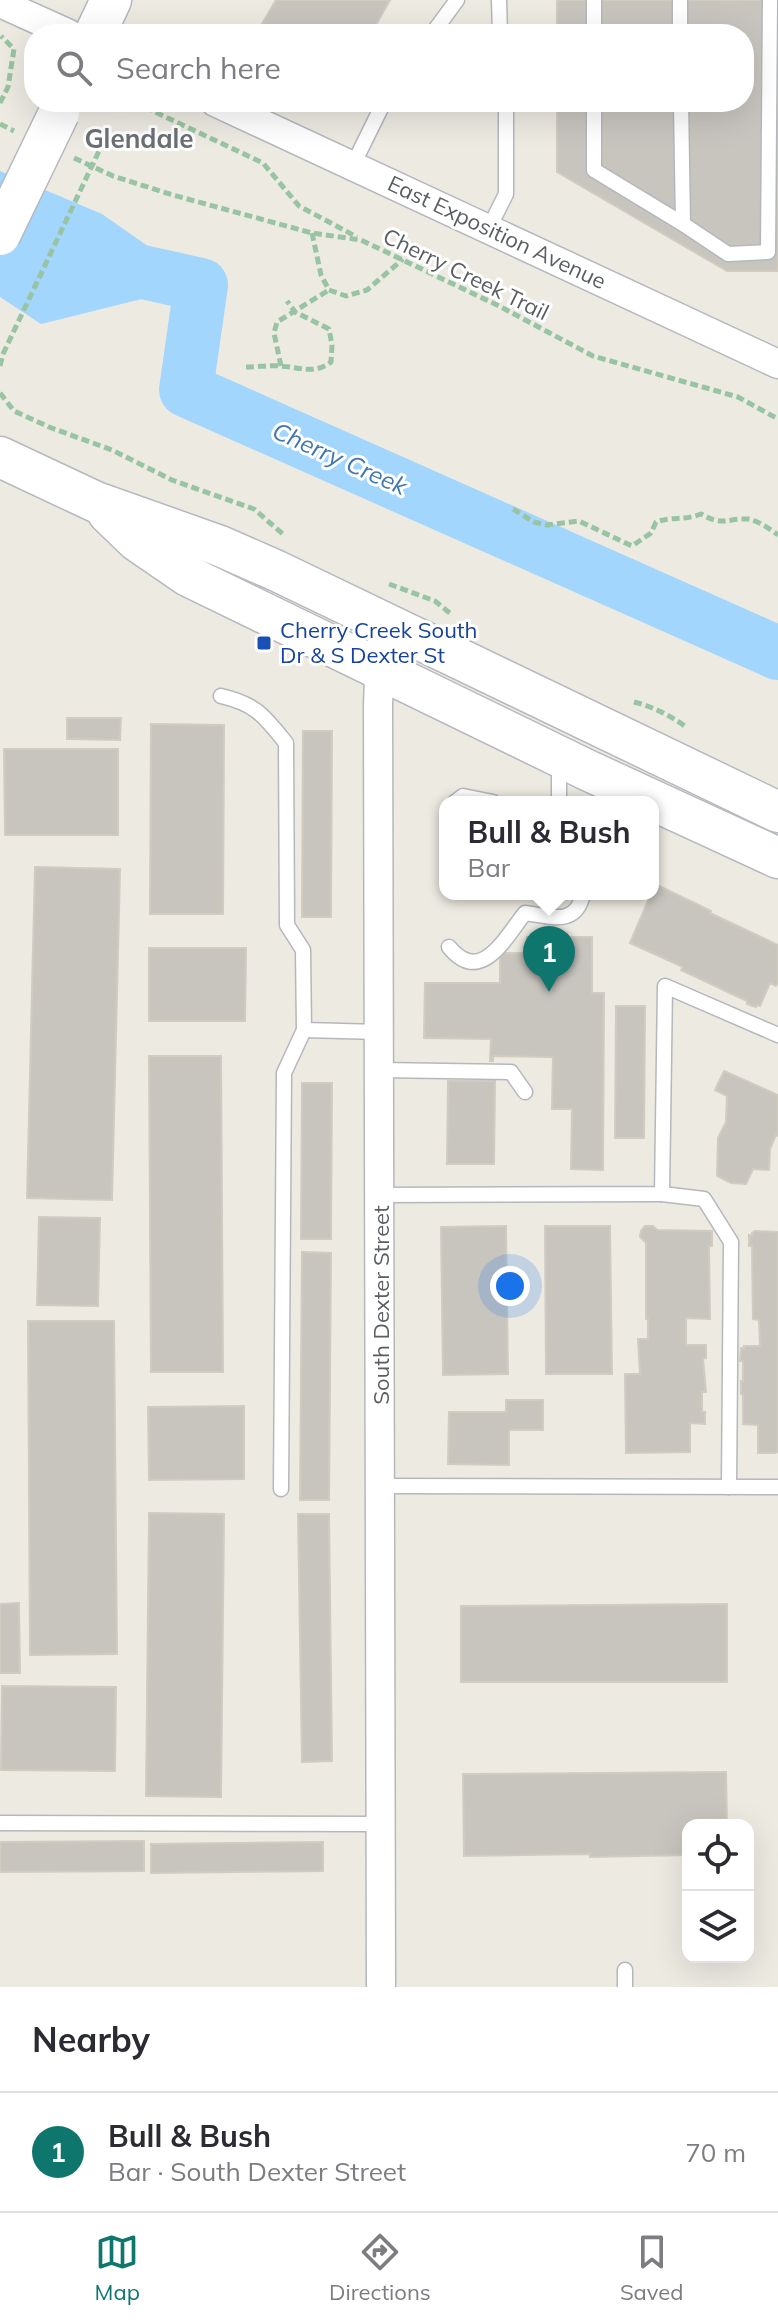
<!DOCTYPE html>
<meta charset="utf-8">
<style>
:root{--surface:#fff;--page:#f2f2f3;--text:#2b2b33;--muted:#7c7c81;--line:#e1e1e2;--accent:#0f766e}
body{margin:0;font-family:Mulish,sans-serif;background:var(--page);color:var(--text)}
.controls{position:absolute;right:24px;bottom:24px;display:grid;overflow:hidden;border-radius:16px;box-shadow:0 8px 32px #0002}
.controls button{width:72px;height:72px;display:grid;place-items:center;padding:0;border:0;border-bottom:2px solid var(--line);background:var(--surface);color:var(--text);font:40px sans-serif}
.you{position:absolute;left:510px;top:1286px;width:28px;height:28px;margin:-20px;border:6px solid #fff;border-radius:50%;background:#1a73e8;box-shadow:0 0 0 12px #1a73e833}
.badge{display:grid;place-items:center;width:52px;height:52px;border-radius:50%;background:var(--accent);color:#fff;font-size:26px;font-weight:700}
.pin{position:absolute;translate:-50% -66px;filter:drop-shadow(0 2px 4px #0008)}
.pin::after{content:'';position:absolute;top:42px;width:28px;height:24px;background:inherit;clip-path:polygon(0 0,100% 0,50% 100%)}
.popup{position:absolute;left:439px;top:796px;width:220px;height:104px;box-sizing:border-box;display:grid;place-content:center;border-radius:16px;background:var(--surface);filter:drop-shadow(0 2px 6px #0005);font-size:26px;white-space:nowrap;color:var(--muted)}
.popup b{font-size:30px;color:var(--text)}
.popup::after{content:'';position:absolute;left:50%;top:100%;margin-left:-16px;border:16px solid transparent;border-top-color:var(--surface)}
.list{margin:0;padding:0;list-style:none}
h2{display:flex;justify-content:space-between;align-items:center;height:104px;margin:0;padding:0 32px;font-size:34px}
h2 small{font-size:26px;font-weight:400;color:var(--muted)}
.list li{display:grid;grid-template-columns:52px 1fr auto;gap:24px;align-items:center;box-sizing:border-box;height:120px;padding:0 32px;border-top:2px solid var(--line)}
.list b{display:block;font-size:30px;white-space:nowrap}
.list p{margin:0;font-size:26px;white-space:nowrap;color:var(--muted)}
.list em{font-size:26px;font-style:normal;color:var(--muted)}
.icon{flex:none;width:44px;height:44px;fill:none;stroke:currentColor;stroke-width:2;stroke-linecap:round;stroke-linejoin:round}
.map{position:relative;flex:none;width:778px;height:1987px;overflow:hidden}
.search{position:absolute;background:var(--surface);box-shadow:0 8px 32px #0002;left:24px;right:24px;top:24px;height:88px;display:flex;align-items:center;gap:20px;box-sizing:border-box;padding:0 28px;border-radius:32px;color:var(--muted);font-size:30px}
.sheet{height:224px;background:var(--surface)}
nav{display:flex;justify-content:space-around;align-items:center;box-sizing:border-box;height:112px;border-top:2px solid var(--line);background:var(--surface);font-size:22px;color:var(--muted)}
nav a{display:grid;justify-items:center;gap:4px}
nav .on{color:var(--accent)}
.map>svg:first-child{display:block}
</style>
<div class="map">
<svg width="778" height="1987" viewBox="0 0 778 1987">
<rect width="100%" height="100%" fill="#edeae2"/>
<polygon fill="#a2d6fc" points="0,171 102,214 202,284 41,324 0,297"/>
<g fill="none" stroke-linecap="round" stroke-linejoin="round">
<polyline stroke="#a2d6fc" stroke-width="54" points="129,269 201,285 186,390 778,653"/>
</g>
<g fill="#c8c5bf" stroke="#d1cbc0" stroke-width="2">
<polygon points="276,0 390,0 371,34 256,34"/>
<polygon points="557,0 778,0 778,271 727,271 557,172 557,102 744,102 744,34 557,34"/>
<polygon points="67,718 121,718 120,740 67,739"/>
<polygon points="151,724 224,725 223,914 150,914"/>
<polygon points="303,731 332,731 331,917 302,917"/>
<polygon points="4,749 118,749 118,835 5,835"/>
<polygon points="35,867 120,869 112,1200 27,1198"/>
<polygon points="655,884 711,911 710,913 778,945 778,982 776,986 770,983 760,1006 757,1005 756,1007 747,1004 747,1001 681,970 683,967 630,943"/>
<polygon points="527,937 592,937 592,993 604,993 603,1170 571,1169 572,1109 552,1109 553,1057 493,1056 493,1061 490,1061 491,1039 424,1038 425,983 500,983 500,953 527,953"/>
<polygon points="149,948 246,948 245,1021 149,1021"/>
<polygon points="616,1006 645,1006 644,1138 615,1138"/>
<polygon points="149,1056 221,1056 223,1372 151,1372"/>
<polygon points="724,1071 778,1095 778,1136 776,1135 770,1149 769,1170 753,1169 746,1184 731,1183 717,1176 718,1138 726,1122 727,1096 715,1090"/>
<polygon points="448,1081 495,1081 494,1164 447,1164"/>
<polygon points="302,1083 332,1083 331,1239 301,1239"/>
<polygon points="39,1217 100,1218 98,1306 37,1305"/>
<polygon points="506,1226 508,1374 443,1375 441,1227"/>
<polygon points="545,1226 610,1226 612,1374 546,1374"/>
<polygon points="645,1226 653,1226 657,1230 712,1231 712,1246 709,1246 710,1319 686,1318 686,1345 706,1345 706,1358 703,1359 706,1392 702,1392 702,1412 705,1412 705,1424 690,1423 690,1452 626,1453 625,1374 640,1374 638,1339 648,1339 648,1319 646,1319 646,1243 640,1237 641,1231"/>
<polygon points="755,1231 778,1232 778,1452 775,1453 758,1453 758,1425 743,1424 743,1395 741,1394 741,1381 743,1381 743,1361 740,1361 741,1348 744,1349 744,1346 760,1346 759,1320 753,1319 752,1246 749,1246 749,1235 752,1236 752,1233"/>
<polygon points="302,1252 331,1253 329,1500 300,1500"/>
<polygon points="28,1321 114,1321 117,1654 30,1655"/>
<polygon points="506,1400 543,1400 543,1430 509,1430 509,1465 448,1464 449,1412 506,1412"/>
<polygon points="244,1406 244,1479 149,1480 148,1407"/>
<polygon points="149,1513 224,1514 221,1797 146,1796"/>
<polygon points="298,1514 329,1514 332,1761 302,1762"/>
<polygon points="19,1603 20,1673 0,1673 0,1604"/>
<polygon points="727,1604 727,1682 461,1682 461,1606"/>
<polygon points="2,1686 116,1687 115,1771 1,1770"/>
<polygon points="726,1772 727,1825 688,1825 688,1855 590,1857 590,1854 464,1856 463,1774"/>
<polygon points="144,1841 144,1871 0,1872 0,1842"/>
<polygon points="323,1842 323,1871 151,1873 151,1844"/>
</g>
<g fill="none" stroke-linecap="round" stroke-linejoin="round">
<defs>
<g id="service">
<polyline points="499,0 500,34"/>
<polyline points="680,0 680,34"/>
<polyline points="432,34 457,0"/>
<polyline points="594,34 594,0"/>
<polyline points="594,102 594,170 683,224 681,102"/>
<polyline points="353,165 384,102"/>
<polyline points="683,224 728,254 768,252 770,0"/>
<polyline points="489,228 506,194 506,102"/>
<path d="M221,696C256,704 264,716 286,743L287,925L303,950L304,1030L380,1032"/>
<polyline points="455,802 463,796 493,802"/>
<polyline points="559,802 559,761"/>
<path d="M449,947C481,986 505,938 525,913C550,916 576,927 583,894"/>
<polyline points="380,1070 511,1072 525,1092"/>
<polyline points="662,1194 704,1199 731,1242 729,1487"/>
<polyline points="380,1195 662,1194 665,986 778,1035"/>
<polyline points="381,1486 778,1487"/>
<polyline points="281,1489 284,1073 304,1030"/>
<polyline points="0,1823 382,1824"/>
<polyline points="625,1987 625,1970"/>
</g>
<g id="minor">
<polyline points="7,6 69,34"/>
<polyline points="215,102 778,364"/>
<polyline points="381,1987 378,705 380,652 385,623"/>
</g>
<g id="secondary">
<polyline points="95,34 111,0"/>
<polyline points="0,457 96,502 220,546 277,571 778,812"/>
<polyline points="108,513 137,541 188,576 587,770 778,858"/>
</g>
</defs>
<use href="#service" stroke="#b4b8bc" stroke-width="17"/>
<use href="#minor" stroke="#b4b8bc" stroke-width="31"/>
<use href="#secondary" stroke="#b5b9be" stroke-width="43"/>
<g stroke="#98c4a3" stroke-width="5" stroke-dasharray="8 4" stroke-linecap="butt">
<polyline points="134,102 263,163 299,206 357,237"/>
<polyline points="0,103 8,87 14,49 1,36"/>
<polyline points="118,111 124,102"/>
<polyline points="0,124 14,131"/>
<polyline points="74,158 113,176 173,195 312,233 361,240 499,306 593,356 738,397 778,419"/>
<polyline points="312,233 321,275 329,290 346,296 367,290 403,259"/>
<polyline points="0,366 3,354"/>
<polyline points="281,366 274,333 277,322 329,290"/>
<path d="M246,367C257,367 269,365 280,366C299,367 314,375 331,362L332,345L329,329L295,312L287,301"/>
<polyline points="0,393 14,411 49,427 112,450 172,480 254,509 284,535"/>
<path d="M513,509L534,522L547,525L579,521L632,546L651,533L656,522C673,516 683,521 701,514C724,527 726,518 748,519C757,520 770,529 778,535"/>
<polyline points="389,584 435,601 451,614"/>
<path d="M634,702C653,707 670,715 686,727"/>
</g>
<use href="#service" stroke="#fff" stroke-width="14"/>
<use href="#minor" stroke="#fff" stroke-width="28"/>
<use href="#secondary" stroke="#fff" stroke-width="40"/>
<defs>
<polyline id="secondary-bridge" points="0,235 59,113"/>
</defs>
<use href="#secondary-bridge" stroke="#b5b9be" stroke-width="43" stroke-linecap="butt"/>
<polyline stroke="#98c4a3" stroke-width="5" stroke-dasharray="8 4" stroke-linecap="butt" points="3,354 108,132"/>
<use href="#secondary-bridge" stroke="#fff" stroke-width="40"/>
</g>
<rect fill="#1a4fb4" stroke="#fff" stroke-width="3" x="256" y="635" width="16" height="16" rx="4"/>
<g text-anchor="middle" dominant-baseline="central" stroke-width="6" stroke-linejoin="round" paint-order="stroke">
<g font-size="22" fill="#5a5e62" stroke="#fff">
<text transform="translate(497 232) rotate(25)">East Exposition Avenue</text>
<text transform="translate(466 274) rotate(26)">Cherry Creek Trail</text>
<text transform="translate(381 1305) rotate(-90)">South Dexter Street</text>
</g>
<g font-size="22" fill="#164399" stroke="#fff" text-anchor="start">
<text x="280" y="630">Cherry Creek South<tspan x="280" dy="25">Dr &amp; S Dexter St</tspan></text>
</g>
<g font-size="24" font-style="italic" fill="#4077ae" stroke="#fff">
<text transform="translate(340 458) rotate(24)">Cherry Creek</text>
</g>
<g font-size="26" font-weight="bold" fill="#6b7074" stroke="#fff">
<text x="139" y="138">Glendale</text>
</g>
</g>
</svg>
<div class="controls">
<button><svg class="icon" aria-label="locate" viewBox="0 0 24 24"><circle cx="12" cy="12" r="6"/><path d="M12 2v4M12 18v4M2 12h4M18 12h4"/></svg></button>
<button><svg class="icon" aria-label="layers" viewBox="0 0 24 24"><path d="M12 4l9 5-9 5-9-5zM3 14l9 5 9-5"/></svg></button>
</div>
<div class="you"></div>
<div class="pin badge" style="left:549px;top:992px">1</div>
<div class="popup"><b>Bull &amp; Bush</b>Bar</div>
<div class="search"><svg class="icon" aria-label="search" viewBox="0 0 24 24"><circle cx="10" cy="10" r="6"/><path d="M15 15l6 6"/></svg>Search here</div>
</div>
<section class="sheet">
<h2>Nearby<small></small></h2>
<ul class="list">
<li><span class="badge">1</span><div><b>Bull &amp; Bush</b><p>Bar · South Dexter Street</p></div><em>70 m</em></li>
</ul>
</section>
<nav>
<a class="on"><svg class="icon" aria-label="map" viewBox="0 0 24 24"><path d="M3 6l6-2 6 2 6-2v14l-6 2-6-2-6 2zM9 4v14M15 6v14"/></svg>Map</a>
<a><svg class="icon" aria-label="directions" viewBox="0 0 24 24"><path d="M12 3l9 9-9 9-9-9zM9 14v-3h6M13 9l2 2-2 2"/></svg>Directions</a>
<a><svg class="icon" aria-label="saved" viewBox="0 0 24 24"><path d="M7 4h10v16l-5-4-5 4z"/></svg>Saved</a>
</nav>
